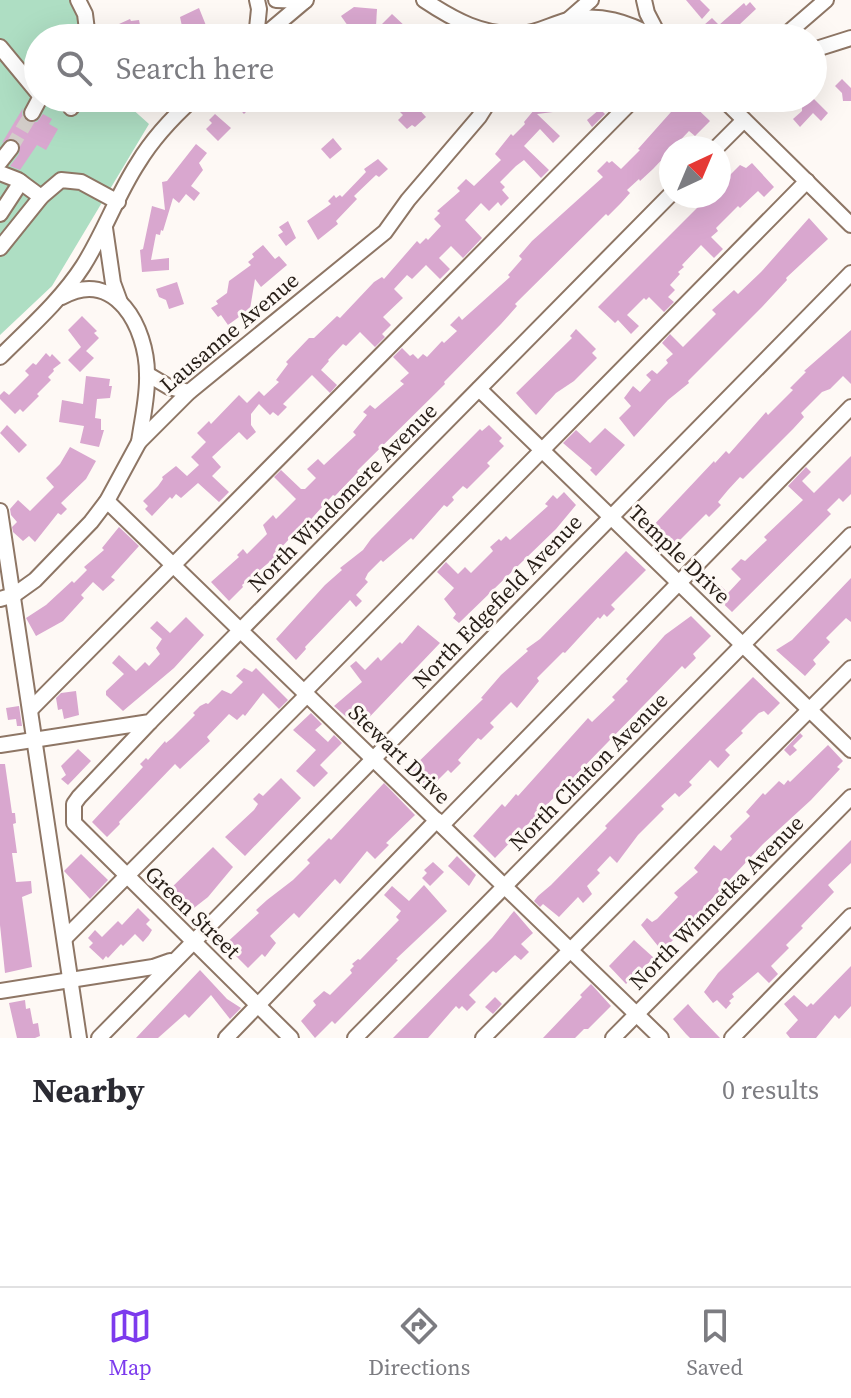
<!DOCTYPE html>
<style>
:root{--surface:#fff;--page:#f7f7f7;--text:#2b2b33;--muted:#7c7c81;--line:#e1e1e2;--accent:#7c3aed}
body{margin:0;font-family:"Source Serif 4",serif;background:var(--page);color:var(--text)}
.compass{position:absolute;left:659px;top:136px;width:72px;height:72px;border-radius:50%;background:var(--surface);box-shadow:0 8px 32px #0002;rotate:44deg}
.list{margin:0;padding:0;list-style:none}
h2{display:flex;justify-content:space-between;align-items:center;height:104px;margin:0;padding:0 32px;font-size:34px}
h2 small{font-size:26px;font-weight:400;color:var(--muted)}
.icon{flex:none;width:44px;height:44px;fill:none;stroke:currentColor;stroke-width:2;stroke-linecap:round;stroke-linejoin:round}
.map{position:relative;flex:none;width:851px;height:1038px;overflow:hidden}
.search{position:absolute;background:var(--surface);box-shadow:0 8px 32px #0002;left:24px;right:24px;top:24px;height:88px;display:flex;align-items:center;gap:20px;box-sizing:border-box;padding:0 28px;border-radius:44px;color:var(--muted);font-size:30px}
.sheet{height:248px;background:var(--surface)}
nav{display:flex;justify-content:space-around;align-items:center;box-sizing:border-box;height:112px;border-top:2px solid var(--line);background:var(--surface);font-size:22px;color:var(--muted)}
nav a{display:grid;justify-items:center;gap:4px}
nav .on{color:var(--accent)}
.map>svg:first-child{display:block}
</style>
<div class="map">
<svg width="851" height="1038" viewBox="0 0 851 1038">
<rect width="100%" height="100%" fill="#fef9f5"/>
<polygon fill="#aedec3" points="0,0 86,0 97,38 38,38 38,98 120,98 149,124 52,286 0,335"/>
<g fill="#d9a7cf">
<polygon points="686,0 700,0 710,10 702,19"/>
<polygon points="750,2 756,9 740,24 744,28 732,38 706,38 701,34 707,28 704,25 712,18 719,25 744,3 746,6"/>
<polygon points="354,7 377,9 376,26 348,26 341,16"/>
<polygon points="199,8 209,33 198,38 169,38 183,31 180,17"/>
<polygon points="392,14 408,29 414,38 397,38 390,31 386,35 379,27"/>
<polygon points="130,19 131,21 139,20 141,30 133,31 134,34 120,37 119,24"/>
<polygon points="842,79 851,88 851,101 843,101 842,93 835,86"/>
<polygon points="229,98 245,98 252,106 244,114"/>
<polygon points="393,98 425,98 416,106 426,117 415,127 412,125 407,129 398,120 403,115 395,107 398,104"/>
<polygon points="538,98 560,98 561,111 537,114 560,136 553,143 540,129 524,146 549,170 541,178 524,160 516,166 500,182 505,187 502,190 509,198 501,206 498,202 489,211 481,203 465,220 482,238 463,258 451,246 439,258 450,269 440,279 426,265 412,279 407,275 394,289 403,298 383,317 391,325 382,334 385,337 375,347 360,332 346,346 343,344 328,360 329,361 321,370 337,385 330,393 312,375 283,404 287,407 278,416 273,412 270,415 259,404 251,414 251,425 256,432 247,440 239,432 212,457 221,467 212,476 229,492 219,502 198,483 181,498 176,494 172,499 170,497 152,516 145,509 148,506 143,501 158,486 163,479 162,477 176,466 187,476 199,465 191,457 206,442 197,433 209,421 211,424 239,395 247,403 259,391 264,396 279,382 276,380 288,364 286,362 309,338 314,338 337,316 340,318 374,282 382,277 384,279 417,241 420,244 426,238 428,240 441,226 434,219 440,213 437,211 460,191 457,188 466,179 474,186 501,160 495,154 511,134 513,136 525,124 524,122 539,104"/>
<polygon points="656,98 673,98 677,102 681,98 686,98 710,121 695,136 689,131 653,169 640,181 639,179 627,190 630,193 621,203 608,216 606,214 515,304 517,306 501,324 444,382 445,384 357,471 358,472 335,496 333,495 294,538 292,536 277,552 279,554 242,585 243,587 229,601 211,582 239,557 237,555 243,549 247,554 267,534 263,525 273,515 276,519 296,499 274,477 281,470 301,489 305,489 316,478 307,469 318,459 324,465 356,435 353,432 367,415 363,412 370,405 375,409 404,384 400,381 409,373 393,357 402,348 410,356 413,354 418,359 423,354 427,357 442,341 444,343 457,331 450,325 459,316 462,320 510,277 508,275 522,259 519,256 532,241 603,177 597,171 607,161 609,163 612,161 621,169 640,150 638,149 671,112"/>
<polygon points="807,98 813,98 828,113 821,121 813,113 800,127 793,119 802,111 802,103"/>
<polygon points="23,108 22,114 27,121 37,122 43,114 52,119 49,124 58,129 46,150 37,145 20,170 10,166 19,154 20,144 12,138 2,143"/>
<polygon points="600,109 605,114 592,127 587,120"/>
<polygon points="215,114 231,128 218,141 206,129 212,123 209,120"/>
<polygon points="333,138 342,149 330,159 321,149"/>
<polygon points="196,144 207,153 199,163 203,170 191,186 200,193 194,201 186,194 179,203 173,198 163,231 161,230 160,235 156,234 151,260 169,258 169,270 142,272 140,250 143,249 152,206 165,210 162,182 167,181"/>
<polygon points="378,159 388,169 379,177 376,175 354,196 357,199 336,221 338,224 318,240 307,221 331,204 328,201 334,195 336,198 340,195 342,197 366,172 364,169"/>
<polygon points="752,163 774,187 764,197 758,191 740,208 738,206 716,228 718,231 711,237 723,249 714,258 701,245 682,265 684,267 678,272 680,274 670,285 675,290 668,297 674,302 664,312 649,297 646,300 644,298 627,315 639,326 631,334 618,320 615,323 598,307 709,196 719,196 719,186 740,165 746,168"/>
<polygon points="809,218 828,239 786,278 787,280 762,307 688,381 689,383 668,400 634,437 619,418 631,406 624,398 633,386 640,392 651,380 646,375 652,370 657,374 668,363 666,360 673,354 662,343 670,334 683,347 716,314 712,310 734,290 738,294 761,272"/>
<polygon points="288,221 296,238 286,246 278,235 283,232 279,227"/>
<polygon points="263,245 275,259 279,256 287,265 261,287 255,279 250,309 228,325 221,315 218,317 211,308 218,304 216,301 227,293 229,281 251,265 248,262 254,257 252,254"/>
<polygon points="177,282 184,304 169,309 166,300 159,297 156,289"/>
<polygon points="82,316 97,331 94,333 99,338 86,351 94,358 80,372 68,360 81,347 68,330"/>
<polygon points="576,329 596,349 592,353 597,358 574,381 556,393 536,415 516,393 572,338 570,336"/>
<polygon points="851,330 851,384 843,376 830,389 822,392 801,413 804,417 793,429 743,479 740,477 728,490 718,502 721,505 709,517 706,514 671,549 650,529 714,461 715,463 726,451 729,454 766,412 768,415 793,390 790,388 806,372 804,371"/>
<polygon points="46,353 50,357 52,354 61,363 53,369 54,371 48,377 51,380 37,394 39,396 23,412 20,409 15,414 0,399 0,395 4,391 9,395 29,375 25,371 33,363 36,365"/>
<polygon points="86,376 110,379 109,386 112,386 110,398 97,399 95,418 101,419 101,430 104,430 99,447 80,443 84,426 59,422 62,400 83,404"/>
<polygon points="7,425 27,445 19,453 0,433"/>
<polygon points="489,425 502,438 499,441 504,446 487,463 490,466 467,489 463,486 452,497 454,500 447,507 444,505 413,540 411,538 383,562 381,560 368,573 365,579 368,582 356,595 362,601 356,607 350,600 305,647 306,649 296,660 276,639 325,585 342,570 340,568 363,550 371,539 480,429 482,431"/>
<polygon points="605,428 625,445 596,476 590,470 592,468 563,443 576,430 590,443"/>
<polygon points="70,447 96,461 86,479 61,503 67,509 61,515 58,513 35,542 29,536 23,541 13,532 12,527 17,522 11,515 10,509 18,500 30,511 54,487 46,478 60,464"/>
<polygon points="851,456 851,494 843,502 839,498 827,510 831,514 732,612 713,594 721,586 728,593 741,579 731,569 741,559 745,561 767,540 764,537 803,500 788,486 806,467 811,472 802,481 814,493"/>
<polygon points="564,492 576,505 556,529 459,623 453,618 456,614 444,599 454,588 437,572 446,562 458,574 465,567 471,573 493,551 490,547 499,539 501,541 506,536 510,540 548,506 545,504 553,495 557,499"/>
<polygon points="119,527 139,546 111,577 115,580 103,591 93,582 81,595 84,598 63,621 36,636 26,618 46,605 72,581 74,583 87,570 84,567 104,550 102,548"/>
<polygon points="626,551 646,570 611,605 615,609 607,617 604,614 600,619 598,617 565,653 563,652 537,678 539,681 517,708 511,702 490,723 494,727 481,740 478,738 458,760 461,763 451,773 448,770 430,788 416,777 414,778 408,772 483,699 481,698 501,675 528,651 526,649 540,639"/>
<polygon points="851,578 851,622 846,618 826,638 830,642 813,660 816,664 805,676 776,650 792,640"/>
<polygon points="691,616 711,636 693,654 696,658 685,669 682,666 495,858 473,836 502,804 505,807 516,794 518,796 588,718 592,722 615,700 612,697 628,681 626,679 665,635"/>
<polygon points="186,617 204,635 174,668 123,711 106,695 106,691 124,674 112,663 119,655 136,671 145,662 149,666 160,654 156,648 162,639 150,628 157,621 170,633"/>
<polygon points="418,625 440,643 359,728 334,706 362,682 350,666 356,661 365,670 378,657 381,661 400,642 402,644"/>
<polygon points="244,668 252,672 256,668 288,700 279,709 263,693 245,716 243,714 237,720 229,714 207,737 210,741 180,769 175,764 119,822 120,824 107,837 92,822 143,767 140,764 146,758 148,760 165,741 166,743 172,738 195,715 193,713 200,706 206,703 208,704 222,690 231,694 243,682 236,676"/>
<polygon points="753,677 780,703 768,715 764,711 759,713 741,731 743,733 725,750 730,755 718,768 710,760 689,782 692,785 679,797 675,793 661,806 664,809 638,835 617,863 610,856 597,870 600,873 587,886 592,894 583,903 578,897 559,917 543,904 540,907 534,901 538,896 551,885 607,828 605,826"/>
<polygon points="76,691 79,715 64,719 62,709 58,710 56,698 61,693"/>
<polygon points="19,706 22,726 17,726 16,719 8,720 6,708"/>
<polygon points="311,713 322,724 315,730 328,742 334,735 342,743 320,765 328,773 314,787 296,771 316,750 293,730"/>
<polygon points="800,733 803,736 793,746 797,750 790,756 784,750"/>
<polygon points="828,745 843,761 837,767 840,769 811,800 763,844 708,903 709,904 662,951 641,925 647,918 652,922 657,919 678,897 674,893 698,872 694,868 714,845 721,851 732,839 730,836 750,816 746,812 763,793 765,795 779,781 784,785 788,780 790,782"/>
<polygon points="78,749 91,761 68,785 61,779 66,775 61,766"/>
<polygon points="0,764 5,764 12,813 15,813 16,823 13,824 17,853 12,853 16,882 31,881 32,893 22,897 32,967 5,973 0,925"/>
<polygon points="281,778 301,798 245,856 225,837 254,810 258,804 253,799 259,793 263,796"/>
<polygon points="384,783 415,815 386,843 389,845 375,859 367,851 340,884 335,879 299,918 294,913 270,936 276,943 265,957 262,954 248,968 233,953 231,955 223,946 259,913 256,910 267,900 293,880 310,863 307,860 329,838 331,840"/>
<polygon points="851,840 851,863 828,885 834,892 801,926 803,928 786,945 789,948 771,966 778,974 769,983 758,972 732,994 734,997 729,1001 731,1003 726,1009 717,1000 713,1003 704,992 718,973"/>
<polygon points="213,847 233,867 208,897 185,915 164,895"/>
<polygon points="81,854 108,880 90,899 64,871"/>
<polygon points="457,856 476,875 469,886 448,866"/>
<polygon points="433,862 444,872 430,886 422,878 427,873 424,870"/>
<polygon points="424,885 447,911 396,959 398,960 335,1024 332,1021 315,1038 301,1021 316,1005 313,1001 324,991 330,995 352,973 350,970 354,966 352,964 358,959 360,960 399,920 396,917 401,911 384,895 392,886 409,901"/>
<polygon points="138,908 150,920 146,924 152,930 149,935 143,942 135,934 123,946 121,944 108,958 106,956 103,960 89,947 93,943 88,938 95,930 102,937 118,921 122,925"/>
<polygon points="514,911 533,933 521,944 529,952 521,960 515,955 496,973 493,971 469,995 476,1002 467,1011 462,1006 459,1009 456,1006 428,1038 393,1038 492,938"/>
<polygon points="634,940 654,958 626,984 609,966"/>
<polygon points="851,966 851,1006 839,1019 835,1015 816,1038 790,1038 786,1033 798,1020 784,1004 794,995 807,1007 811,1003 813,1005"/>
<polygon points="200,970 227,999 241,1008 230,1019 211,995 189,1018 185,1014 158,1038 136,1038"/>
<polygon points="591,984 611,1006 588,1029 584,1029 575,1038 543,1038 582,997 580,995"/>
<polygon points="495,997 502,1004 493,1014 485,1007"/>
<polygon points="25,1000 26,1009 30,1008 33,1024 38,1023 40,1036 35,1038 17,1038 9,1003"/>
<polygon points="688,1004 694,1011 720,1038 690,1038 686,1034 673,1019"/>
</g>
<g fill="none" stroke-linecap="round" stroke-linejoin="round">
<polyline stroke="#d3cdc9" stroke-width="14" stroke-dasharray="14 7" stroke-linecap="butt" points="11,148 32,113"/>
<defs>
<g id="minor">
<polyline points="78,0 85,14 88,38"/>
<polyline points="276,0 305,1"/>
<path d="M424,0C454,20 483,36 521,34C538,33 552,24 568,20C600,13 628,22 656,38"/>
<polyline points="644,0 647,13 660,38"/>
<polyline points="568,20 591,0"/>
<polyline points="256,38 259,9 257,0"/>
<polyline points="261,38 306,0"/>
<polyline points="782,38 826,0"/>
<polyline points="0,47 38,93"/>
<polyline points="813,50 851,38"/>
<polyline points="722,98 851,225"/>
<polyline points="71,108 77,98"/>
<polyline points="32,113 40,98"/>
<polyline points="716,148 744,120"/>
<polyline points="0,162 11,148"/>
<polyline points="0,173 18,180 41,197"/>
<polyline points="0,214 21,182"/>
<polyline points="105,228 113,283 120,302"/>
<polyline points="0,248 41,197 61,180 81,182 118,202"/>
<path d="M62,297C115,267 147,328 147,374C148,396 142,420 139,442"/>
<path d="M0,357C29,328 61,300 83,266C104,233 117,195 138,163C153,138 173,117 194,98"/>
<polyline points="147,374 169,387 189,392"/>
<polyline points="479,389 851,750"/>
<polyline points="107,501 661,1038"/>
<polyline points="0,511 79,1038"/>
<polyline points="0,599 14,595 35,580 91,522 107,501 139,442 189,392 385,232 408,200 479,117 491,98"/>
<polyline points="304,692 807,181"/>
<polyline points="31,709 635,98"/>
<polyline points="150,722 79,797 74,804 74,823 291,1038"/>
<polyline points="0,745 150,722 671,194"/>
<polyline points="442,825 851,407"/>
<polyline points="65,938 307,695"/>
<polyline points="0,991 153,967 170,961"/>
<polyline points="99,1038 851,273"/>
<polyline points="226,1038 437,820"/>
<polyline points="355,1038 851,535"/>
<polyline points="483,1038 851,668"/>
<polyline points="613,1038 851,797"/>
<polyline points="732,1038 851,916"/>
</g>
</defs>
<use href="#minor" stroke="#8e7665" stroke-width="18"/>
<use href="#minor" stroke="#fff" stroke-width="14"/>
</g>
<g text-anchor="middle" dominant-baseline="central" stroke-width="6" stroke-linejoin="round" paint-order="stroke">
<g font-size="22" fill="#271e17" stroke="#fef9f5">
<text transform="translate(229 332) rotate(-40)">Lausanne Avenue</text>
<text transform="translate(342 497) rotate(-45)">North Windomere Avenue</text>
<text transform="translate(680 554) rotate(44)">Temple Drive</text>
<text transform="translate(497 601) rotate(-46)">North Edgefield Avenue</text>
<text transform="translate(400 754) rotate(44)">Stewart Drive</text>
<text transform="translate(588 771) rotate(-45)">North Clinton Avenue</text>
<text transform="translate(716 902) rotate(-45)">North Winnetka Avenue</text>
<text transform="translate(193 912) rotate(44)">Green Street</text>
</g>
</g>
</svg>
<svg class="compass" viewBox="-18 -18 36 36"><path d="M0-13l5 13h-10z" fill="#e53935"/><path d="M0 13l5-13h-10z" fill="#7c7c81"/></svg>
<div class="search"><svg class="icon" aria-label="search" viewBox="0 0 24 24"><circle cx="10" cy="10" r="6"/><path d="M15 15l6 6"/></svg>Search here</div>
</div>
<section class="sheet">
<h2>Nearby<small>0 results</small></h2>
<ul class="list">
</ul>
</section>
<nav>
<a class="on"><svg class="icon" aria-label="map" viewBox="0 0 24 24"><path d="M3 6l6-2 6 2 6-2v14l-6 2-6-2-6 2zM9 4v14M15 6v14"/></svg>Map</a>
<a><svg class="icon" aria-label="directions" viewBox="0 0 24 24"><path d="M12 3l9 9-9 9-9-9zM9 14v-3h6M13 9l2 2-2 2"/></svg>Directions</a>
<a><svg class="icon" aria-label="saved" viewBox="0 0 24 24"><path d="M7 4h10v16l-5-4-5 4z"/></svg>Saved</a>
</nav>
